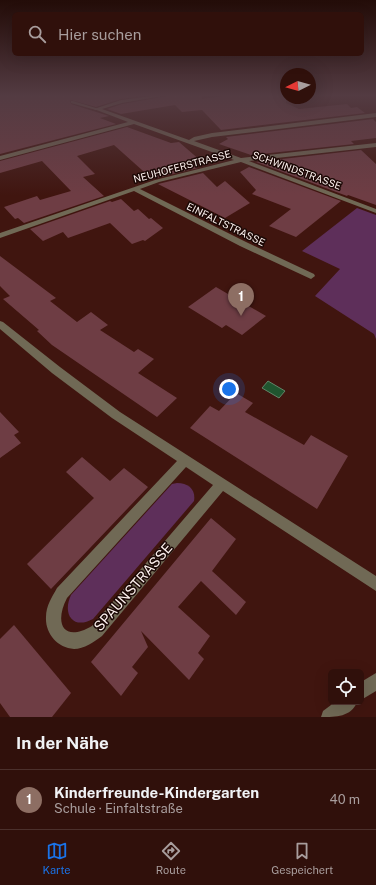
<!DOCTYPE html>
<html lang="de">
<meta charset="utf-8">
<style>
:root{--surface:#30100b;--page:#3c1e19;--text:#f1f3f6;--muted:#a89d9d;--line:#4b302c;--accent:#1a73e8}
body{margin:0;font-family:"Public Sans",sans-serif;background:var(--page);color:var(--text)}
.controls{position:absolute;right:12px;bottom:12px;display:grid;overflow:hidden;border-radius:6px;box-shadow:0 4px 16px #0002}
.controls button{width:36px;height:36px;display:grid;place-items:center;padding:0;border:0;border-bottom:1px solid var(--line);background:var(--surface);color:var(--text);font:20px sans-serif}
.compass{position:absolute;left:280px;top:68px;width:36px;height:36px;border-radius:50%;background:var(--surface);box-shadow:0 4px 16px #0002;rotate:265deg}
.you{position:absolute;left:229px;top:389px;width:14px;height:14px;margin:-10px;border:3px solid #fff;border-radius:50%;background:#1a73e8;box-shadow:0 0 0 6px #1a73e833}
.badge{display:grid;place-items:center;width:26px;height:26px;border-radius:50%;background:var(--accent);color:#fff;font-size:13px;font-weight:700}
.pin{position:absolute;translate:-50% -33px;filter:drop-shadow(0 1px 2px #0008)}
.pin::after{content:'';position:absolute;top:21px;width:14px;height:12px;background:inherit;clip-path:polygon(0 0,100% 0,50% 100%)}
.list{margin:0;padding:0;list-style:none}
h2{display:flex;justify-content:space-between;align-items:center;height:52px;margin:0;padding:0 16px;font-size:17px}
h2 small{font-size:13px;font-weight:400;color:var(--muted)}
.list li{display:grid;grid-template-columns:26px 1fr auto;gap:12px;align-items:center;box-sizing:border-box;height:60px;padding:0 16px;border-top:1px solid var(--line)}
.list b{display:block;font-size:15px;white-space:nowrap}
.list p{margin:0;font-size:13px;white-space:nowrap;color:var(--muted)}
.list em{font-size:13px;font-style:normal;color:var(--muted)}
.icon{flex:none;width:22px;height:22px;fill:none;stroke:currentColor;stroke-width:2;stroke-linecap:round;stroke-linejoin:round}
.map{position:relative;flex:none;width:376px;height:717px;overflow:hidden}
.search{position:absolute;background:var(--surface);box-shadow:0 4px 16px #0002;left:12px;right:12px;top:12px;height:44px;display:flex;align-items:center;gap:10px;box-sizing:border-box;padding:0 14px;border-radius:6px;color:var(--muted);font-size:15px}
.sheet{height:112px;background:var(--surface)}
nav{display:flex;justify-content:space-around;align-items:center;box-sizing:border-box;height:56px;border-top:1px solid var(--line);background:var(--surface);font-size:11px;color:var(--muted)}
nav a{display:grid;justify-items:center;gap:2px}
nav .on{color:var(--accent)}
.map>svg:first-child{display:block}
</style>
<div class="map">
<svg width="376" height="717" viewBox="0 0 376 717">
<rect width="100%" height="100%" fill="#40150f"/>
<g fill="#5e2f5a">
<polygon points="357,208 376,215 376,339 374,334 315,296 340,269 302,251"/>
<path d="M177,483C189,483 196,490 194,501L93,619C73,630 62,614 71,595L172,484Z"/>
</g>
<polygon fill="#20552f" stroke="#628468" points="268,381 285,391 279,398 262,388"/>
<g fill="#6e3d44">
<polygon points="0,95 150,95 121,99 96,107 71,100 70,101 71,104 109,116 100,118 116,124 0,154"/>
<polygon points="169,95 202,95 202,99 231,95 286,95 286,103 299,109 347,104 351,108 357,107 365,113 221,130 202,110 182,112 175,105 121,114 107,109 122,104 168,96"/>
<polygon points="373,119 376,122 376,138 351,141 354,144 251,155 219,144 228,139 226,137"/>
<polygon points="127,127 171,143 179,142 201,161 195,165 198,168 152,179 114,145 77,156 95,174 83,177 104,196 24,223 18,218 15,219 4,207 37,196 40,200 71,191 42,161 0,173 0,161"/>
<polygon points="361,150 376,164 376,205 348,195 347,196 256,162"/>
<polygon points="249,167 341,201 296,237 269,226 291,209 252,194 256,190 240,172"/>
<polygon points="203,173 217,187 225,181 250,203 225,218 158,184"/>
<polygon points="121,199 134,211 138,209 149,219 151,218 163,228 145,241 143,240 132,244 110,223 68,238 63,232 43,241 30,229 110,201 112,202"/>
<polygon points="0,256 56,298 50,301 77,322 91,312 108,325 100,330 134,352 138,349 154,359 138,373 177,398 157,417 52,345 37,331 39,330 3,299 10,296 0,286"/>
<polygon points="216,287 266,316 242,335 226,325 222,328 188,307"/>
<polygon points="236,393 253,403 245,412 304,445 311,435 348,456 317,509 190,428 210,406 219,411"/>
<polygon points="0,412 19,432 14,435 21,443 0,458"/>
<polygon points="82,457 110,481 124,468 148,487 51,589 27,564 94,498 66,472"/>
<polygon points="211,518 236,539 212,571 246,602 236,615 201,581 178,607 210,636 198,653 204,659 189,680 141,631 148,647 132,667 138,673 121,696 91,662"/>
<polygon points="14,625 71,693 52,717 10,717 0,703 0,639"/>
</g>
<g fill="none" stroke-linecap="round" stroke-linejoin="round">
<polygon fill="#706955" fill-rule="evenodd" points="71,101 73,101 99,109 96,110 71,103"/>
<g fill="#706955" fill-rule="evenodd">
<polygon points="159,95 168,95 122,103 102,109 189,140 194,137 212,133 376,113 376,117 212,137 194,141 241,158 376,143 376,147 249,161 376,209 376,213 241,162 159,182 140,189 246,242 314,274 315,276 311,279 240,246 134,191 0,238 0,233 155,180 234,160 134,124 0,160 0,156 128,122 94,109 121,100"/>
<path d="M0,321L3,322L60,367L120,412L376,576V591L223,491L102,636C94,642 84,649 74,649C57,648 45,633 46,617C46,606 52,597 57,588L177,461L112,418L52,373L0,329ZM186,467L213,485L92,626C63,643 54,623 67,598Z"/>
<polygon points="376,673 376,691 361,700 361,682"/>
<path d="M335,702H357C351,717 336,717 321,717L323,711Z"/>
</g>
</g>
<linearGradient id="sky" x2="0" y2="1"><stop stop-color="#230c08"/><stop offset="0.49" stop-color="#533b42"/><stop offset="1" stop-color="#533b42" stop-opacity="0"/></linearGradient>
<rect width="376" height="195" fill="url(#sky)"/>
<g text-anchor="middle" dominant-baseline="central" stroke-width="3" stroke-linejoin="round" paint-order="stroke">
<g font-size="10" fill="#fdf1ee" stroke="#1b0805">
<text transform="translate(182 166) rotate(-15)">NEUHOFERSTRASSE</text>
<text transform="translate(297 170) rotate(20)">SCHWINDSTRASSE</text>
<text transform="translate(226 224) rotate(26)">EINFALTSTRASSE</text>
</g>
<g font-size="14" fill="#fdf1ee" stroke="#1b0805">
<text transform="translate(133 587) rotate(-49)">SPAUNSTRASSE</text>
</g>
</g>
</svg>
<div class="controls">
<button><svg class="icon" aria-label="locate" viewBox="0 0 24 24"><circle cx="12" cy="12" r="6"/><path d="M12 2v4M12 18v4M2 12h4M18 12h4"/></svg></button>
</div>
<svg class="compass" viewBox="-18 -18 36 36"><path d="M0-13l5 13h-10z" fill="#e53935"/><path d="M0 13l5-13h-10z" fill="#a89d9d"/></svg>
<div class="you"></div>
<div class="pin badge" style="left:241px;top:316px;background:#8d6e63">1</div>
<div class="search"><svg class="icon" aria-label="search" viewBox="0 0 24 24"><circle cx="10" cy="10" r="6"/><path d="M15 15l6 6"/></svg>Hier suchen</div>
</div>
<section class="sheet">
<h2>In der Nähe<small></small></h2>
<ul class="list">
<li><span class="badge" style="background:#8d6e63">1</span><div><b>Kinderfreunde-Kindergarten</b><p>Schule · Einfaltstraße</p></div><em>40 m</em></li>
</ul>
</section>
<nav>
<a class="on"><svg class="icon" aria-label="map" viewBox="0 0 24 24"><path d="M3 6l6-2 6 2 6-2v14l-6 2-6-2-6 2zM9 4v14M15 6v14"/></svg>Karte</a>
<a><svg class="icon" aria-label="directions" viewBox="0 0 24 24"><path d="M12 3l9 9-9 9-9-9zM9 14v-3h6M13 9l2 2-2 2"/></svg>Route</a>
<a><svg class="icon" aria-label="saved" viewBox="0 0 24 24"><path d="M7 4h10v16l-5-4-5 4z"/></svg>Gespeichert</a>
</nav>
